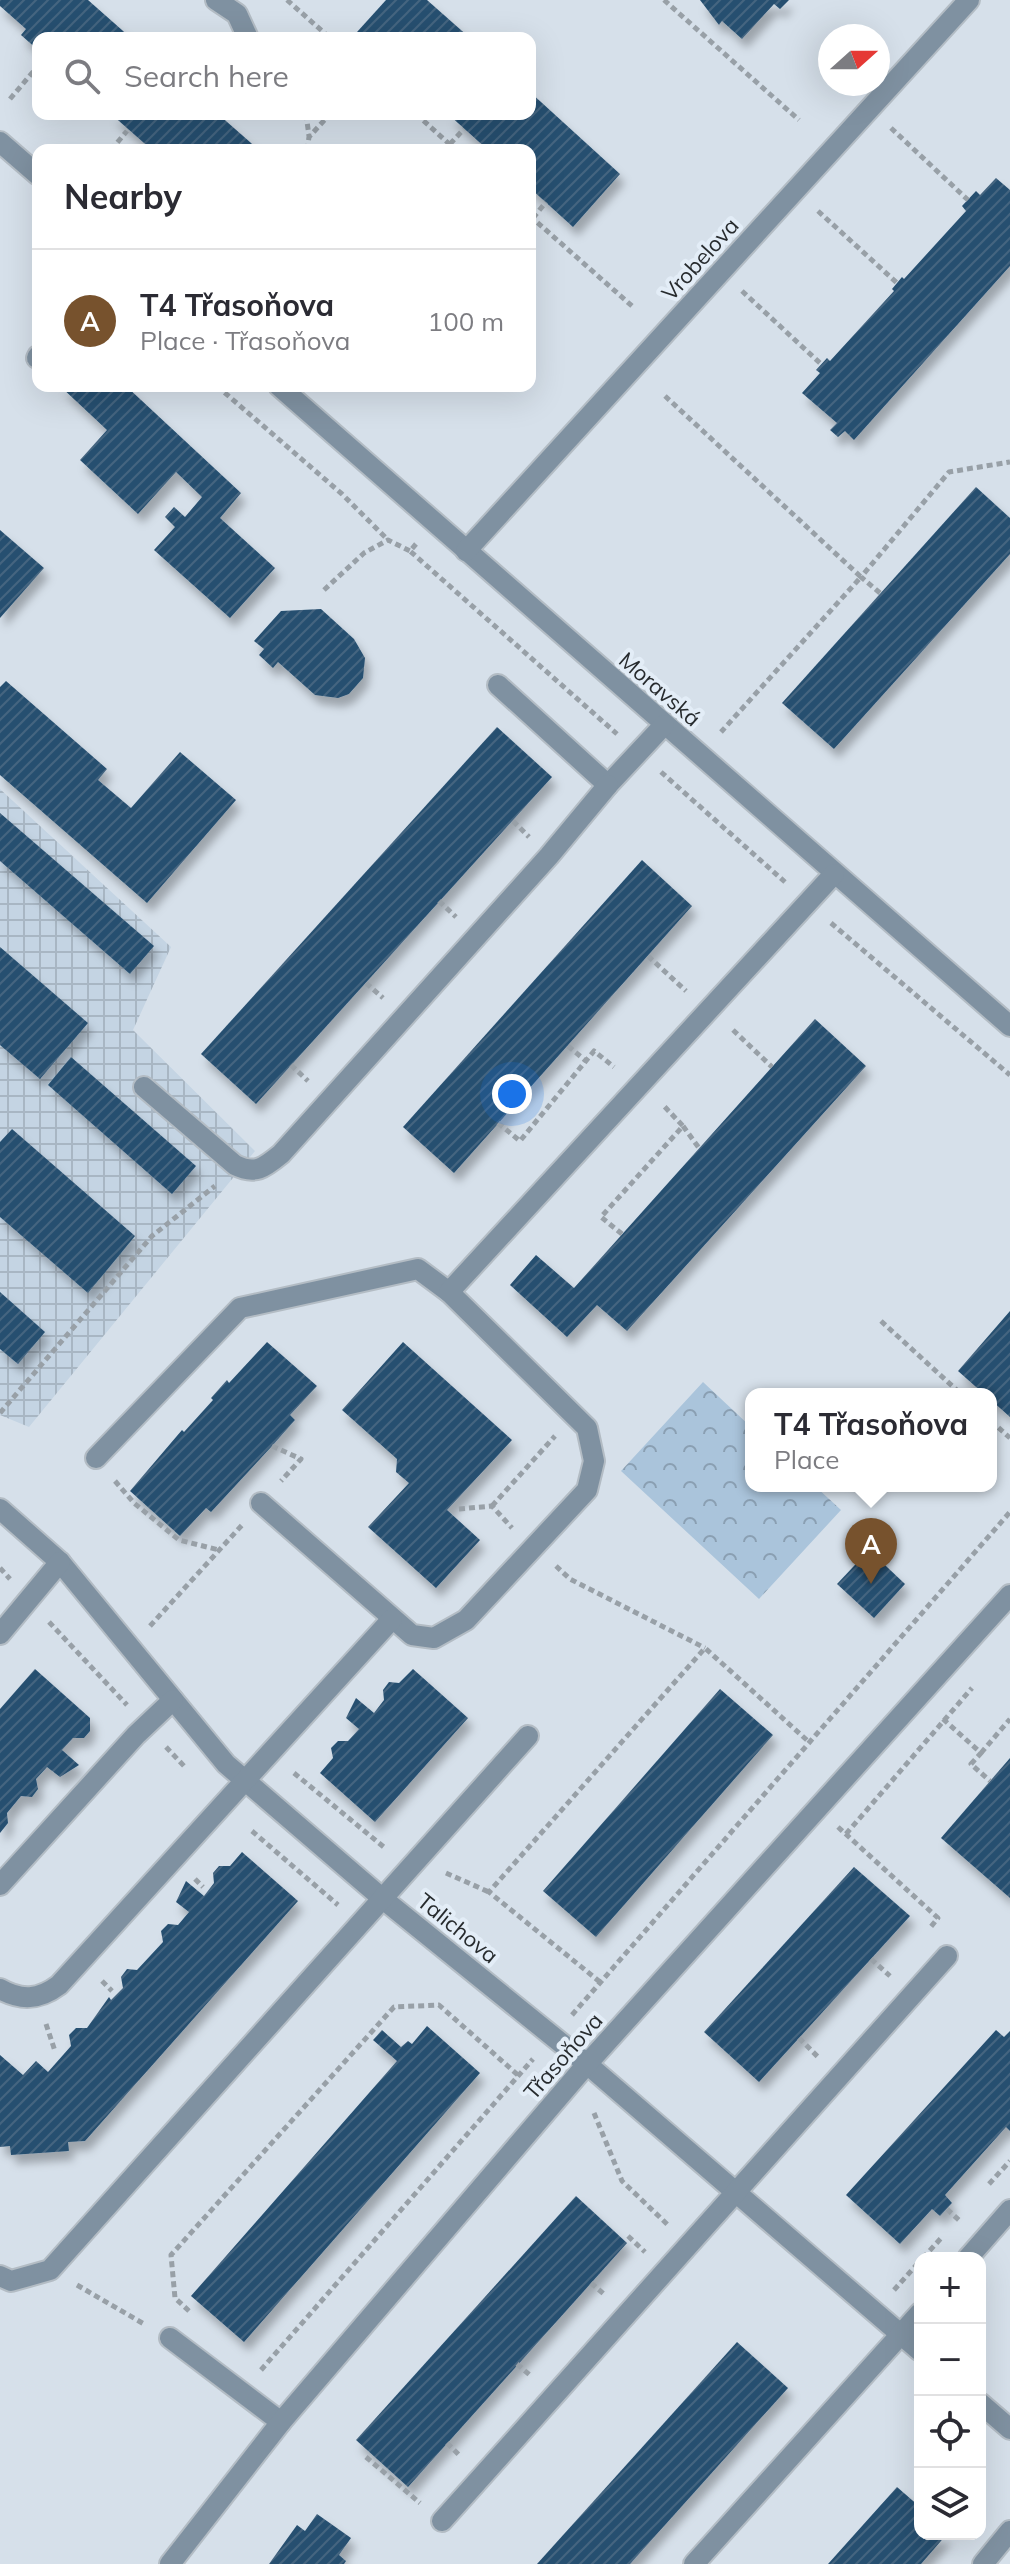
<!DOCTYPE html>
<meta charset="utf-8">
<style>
:root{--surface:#fff;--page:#f7f7f7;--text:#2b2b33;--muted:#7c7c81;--line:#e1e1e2;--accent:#77522d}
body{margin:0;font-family:Mulish,sans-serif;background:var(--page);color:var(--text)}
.controls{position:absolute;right:24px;bottom:24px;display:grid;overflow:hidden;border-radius:16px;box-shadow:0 8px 32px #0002}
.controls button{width:72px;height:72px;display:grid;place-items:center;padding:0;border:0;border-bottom:2px solid var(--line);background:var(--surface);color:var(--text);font:40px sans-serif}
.compass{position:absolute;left:818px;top:24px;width:72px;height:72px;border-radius:50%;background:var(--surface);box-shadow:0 8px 32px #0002;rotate:69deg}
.you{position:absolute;left:512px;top:1094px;width:28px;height:28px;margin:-20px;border:6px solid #fff;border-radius:50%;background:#1a73e8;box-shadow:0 0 0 12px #1a73e833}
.badge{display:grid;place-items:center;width:52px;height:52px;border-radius:50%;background:var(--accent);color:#fff;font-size:26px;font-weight:700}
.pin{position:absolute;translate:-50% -66px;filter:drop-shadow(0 2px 4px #0008)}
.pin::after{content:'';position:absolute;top:42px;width:28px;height:24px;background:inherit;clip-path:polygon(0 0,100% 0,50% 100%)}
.popup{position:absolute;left:745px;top:1388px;width:252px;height:104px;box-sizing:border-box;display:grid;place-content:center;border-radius:16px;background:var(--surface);filter:drop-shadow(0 2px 6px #0005);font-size:26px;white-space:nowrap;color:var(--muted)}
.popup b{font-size:30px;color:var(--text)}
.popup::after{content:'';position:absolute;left:50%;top:100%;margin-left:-16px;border:16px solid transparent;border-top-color:var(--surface)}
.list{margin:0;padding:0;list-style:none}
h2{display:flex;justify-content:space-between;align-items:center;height:104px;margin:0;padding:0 32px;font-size:34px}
h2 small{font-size:26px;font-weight:400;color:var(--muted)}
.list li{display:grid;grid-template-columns:52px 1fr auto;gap:24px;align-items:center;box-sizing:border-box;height:144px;padding:0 32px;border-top:2px solid var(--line)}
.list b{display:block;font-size:30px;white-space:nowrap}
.list p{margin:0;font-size:26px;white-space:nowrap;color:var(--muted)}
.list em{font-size:26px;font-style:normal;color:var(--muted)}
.icon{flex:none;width:44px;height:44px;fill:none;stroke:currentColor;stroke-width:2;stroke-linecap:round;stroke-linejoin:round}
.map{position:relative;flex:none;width:1010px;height:2564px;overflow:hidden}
.search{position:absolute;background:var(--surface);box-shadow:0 8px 32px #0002;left:32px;top:32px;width:504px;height:88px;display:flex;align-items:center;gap:20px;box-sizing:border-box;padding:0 28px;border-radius:16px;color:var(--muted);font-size:30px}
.panel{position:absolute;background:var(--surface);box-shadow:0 8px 32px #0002;left:32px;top:144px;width:504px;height:248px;border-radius:16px}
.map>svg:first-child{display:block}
</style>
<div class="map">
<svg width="1010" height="2564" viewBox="0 0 1010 2564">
<defs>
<pattern id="industrial-grid" width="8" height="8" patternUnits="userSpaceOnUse" patternTransform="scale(2)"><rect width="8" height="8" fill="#c4d4e3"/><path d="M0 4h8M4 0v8" fill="none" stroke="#a8b6c3"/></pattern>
<pattern id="park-crowns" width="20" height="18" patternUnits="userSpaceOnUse" patternTransform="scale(2)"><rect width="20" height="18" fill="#aac4db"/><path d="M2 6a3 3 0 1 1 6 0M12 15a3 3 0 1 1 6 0" fill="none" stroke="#8a9fb2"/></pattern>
<pattern id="building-hatch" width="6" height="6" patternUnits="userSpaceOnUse" patternTransform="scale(2)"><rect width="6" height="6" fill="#274f70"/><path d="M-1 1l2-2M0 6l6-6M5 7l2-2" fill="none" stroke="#456580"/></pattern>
<filter id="shadow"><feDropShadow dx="5" dy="9" stdDeviation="4" flood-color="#0004"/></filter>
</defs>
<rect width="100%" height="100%" fill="#d6e0ea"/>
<polygon fill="url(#industrial-grid)" points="0,789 171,947 133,1030 255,1151 29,1427 0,1415"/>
<polygon fill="url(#park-crowns)" points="703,1382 751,1427 751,1486 815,1486 841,1510 759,1599 621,1471"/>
<g fill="url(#building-hatch)" filter="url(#shadow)">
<polygon points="0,0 88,0 131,38 38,38 38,50 21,35 26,29 0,6"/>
<polygon points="386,0 427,0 470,38 363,38 357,32"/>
<polygon points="700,0 789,0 780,9 774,4 742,39 722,21 719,25"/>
<polygon points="530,92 620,174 573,227 530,188 530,150 488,150 448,114 530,114"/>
<polygon points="111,114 218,114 259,150 152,150"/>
<polygon points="996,178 1010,190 1010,266 854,440 845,431 838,437 830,430 837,423 802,393 820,373 816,370 827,358 830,361 894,291 892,289 902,277 904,279 966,211 962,206 976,191 980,195"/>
<polygon points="60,386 126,386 241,493 220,518 275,568 230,618 154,550 175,527 165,517 174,507 185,517 202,497 176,472 138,514 80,460 107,430"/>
<polygon points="976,487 1010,518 1010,554 834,749 782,703"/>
<polygon points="0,530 44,568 0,618"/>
<polygon points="321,609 354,639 365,658 363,678 349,694 338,698 315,695 278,662 273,668 259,655 264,649 254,641 281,611"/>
<polygon points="6,681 107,769 98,780 131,808 180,752 236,800 147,903 0,775 0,687"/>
<polygon points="497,727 552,777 256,1104 201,1054"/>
<polygon points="0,813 154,946 130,974 0,861"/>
<polygon points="642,860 692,906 454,1173 403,1127"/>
<polygon points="0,947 88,1023 40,1079 0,1045"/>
<polygon points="815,1019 866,1066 627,1331 597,1305 567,1337 510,1285 536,1255 574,1288"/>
<polygon points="71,1057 196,1166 172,1194 48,1085"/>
<polygon points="12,1129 135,1236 88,1293 0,1217 0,1142"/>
<polygon points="0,1292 45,1332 18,1364 0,1349"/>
<polygon points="1010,1311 1010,1417 991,1400 991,1394 984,1394 958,1371"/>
<polygon points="267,1342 317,1386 290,1415 295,1420 272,1446 211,1512 206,1508 180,1536 130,1491 182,1430 184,1432 213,1400 211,1398 227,1380 229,1383"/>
<polygon points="403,1342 512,1440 447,1510 480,1540 436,1588 368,1527 409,1483 396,1472 397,1459 342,1410"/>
<polygon points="869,1550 905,1584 874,1618 837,1584"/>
<polygon points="35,1669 90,1718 90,1731 84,1738 73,1738 62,1750 79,1765 60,1777 47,1767 36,1779 38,1789 32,1797 21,1796 7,1813 8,1823 0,1833 0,1709"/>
<polygon points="413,1669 468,1718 375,1822 320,1773 333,1758 331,1748 338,1741 348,1741 359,1729 346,1718 356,1698 374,1713 384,1700 383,1690 389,1682 399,1683"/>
<polygon points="720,1689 773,1735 596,1937 543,1891"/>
<polygon points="1010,1758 1010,1898 941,1838"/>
<polygon points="242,1852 298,1901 85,2141 68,2142 69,2151 11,2155 10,2146 0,2147 0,2055 23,2075 36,2061 48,2072 71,2046 69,2035 76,2028 87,2028 109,1997 111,2000 123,1988 121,1977 127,1969 137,1970 163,1942 161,1931 168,1924 178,1925 189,1912 176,1902 186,1881 204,1896 214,1883 213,1873 219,1866 230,1866"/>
<polygon points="854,1867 910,1916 759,2082 704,2032"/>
<polygon points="427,2026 480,2073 244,2342 191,2296 397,2061 373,2040 382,2030 401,2047 408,2041 412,2044"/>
<polygon points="996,2030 1004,2037 1010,2031 1010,2131 1006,2127 945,2195 952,2203 940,2216 932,2209 900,2244 846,2195"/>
<polygon points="576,2196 627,2243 408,2487 356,2440"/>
<polygon points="737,2342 788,2388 630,2564 537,2564"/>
<polygon points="897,2487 920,2507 920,2534 947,2534 921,2564 828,2564"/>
<polygon points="317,2514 351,2538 339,2555 346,2561 344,2564 269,2564 297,2525 305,2531"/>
</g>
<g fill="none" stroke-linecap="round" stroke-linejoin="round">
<defs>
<g id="minor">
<polyline points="216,0 237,14 248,38"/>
<polyline points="0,142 38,175"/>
<polyline points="37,358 38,356"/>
<polyline points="279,386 1010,1026"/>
<polyline points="466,551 969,0"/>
<polyline points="498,685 608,785 664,725"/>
<path d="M144,1087L235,1165C255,1175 264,1168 281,1154L549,856L608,785"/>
<polyline points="96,1458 240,1308 418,1269 449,1292"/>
<polyline points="261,1503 412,1635 434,1638 466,1620 587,1490 594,1461 587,1428 449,1292 834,874"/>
<polyline points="0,1509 60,1562 226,1764 383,1899 587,2064 920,2351"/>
<polyline points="0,1634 60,1562"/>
<polyline points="0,1885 136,1735 173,1700"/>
<path d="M0,1989C21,2001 39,2000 59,1985L392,1619"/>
<polyline points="968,2258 1010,2210"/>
<polyline points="0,2276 11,2281 50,2270 528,1736"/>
<polyline points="170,2338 281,2422"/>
<polyline points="980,2403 1010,2429"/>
<polyline points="442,2521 947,1956"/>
<polyline points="170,2564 281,2422 587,2064 1010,1595"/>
<polyline points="694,2564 920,2313"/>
<polyline points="983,2564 1010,2531"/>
</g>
</defs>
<use href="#minor" stroke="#b3bcc4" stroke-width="24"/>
<g stroke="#98a0a7" stroke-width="5" stroke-dasharray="6 4" stroke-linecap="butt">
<polyline points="287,0 330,38"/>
<polyline points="664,0 799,120"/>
<polyline points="10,99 38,66"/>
<polyline points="306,114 309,136"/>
<polyline points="416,114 456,150"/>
<polyline points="891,128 968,200"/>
<polyline points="450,144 464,129"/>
<polyline points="111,150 127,131"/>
<polyline points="307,150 309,137 330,114"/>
<polyline points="818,211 897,283"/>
<polyline points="530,216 632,306"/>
<polyline points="533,218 546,202"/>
<polyline points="742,291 821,364"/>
<polyline points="217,386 342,494 388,540"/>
<polyline points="665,396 861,577 721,732"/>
<polyline points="416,544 410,551 617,734"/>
<polyline points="324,590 364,553 388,540 410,551"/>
<polyline points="880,593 861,577 949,472 1010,462"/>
<polyline points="661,772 785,882"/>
<polyline points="513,821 529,837"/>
<polyline points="439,901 456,917"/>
<polyline points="831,923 1010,1075"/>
<polyline points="648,956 686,991"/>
<polyline points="366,983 383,998"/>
<polyline points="733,1030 772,1067"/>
<polyline points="568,1046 586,1061"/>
<polyline points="291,1065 308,1081"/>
<polyline points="498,1123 520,1141 594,1051 614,1067"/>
<polyline points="683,1126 699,1148"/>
<polyline points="622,1234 601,1217 683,1126 663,1105"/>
<polyline points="881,1321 961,1394"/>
<polyline points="0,1413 152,1236 215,1186"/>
<polyline points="991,1421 1010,1438"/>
<polyline points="272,1446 301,1459 281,1481"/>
<polyline points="115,1481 134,1503 179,1540 219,1550"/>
<polyline points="492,1506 555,1436"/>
<polyline points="459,1509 492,1506 512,1528"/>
<polyline points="556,1566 570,1579 705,1648"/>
<polyline points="0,1568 10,1579"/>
<polyline points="49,1622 127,1705"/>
<polyline points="150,1626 243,1524"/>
<polyline points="943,1719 981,1753 971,1764 990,1781"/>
<polyline points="166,1747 184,1766"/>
<polyline points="981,1753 1010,1719"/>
<polyline points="294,1773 385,1848"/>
<polyline points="838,1827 938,1918 929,1929"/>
<polyline points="252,1831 338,1905"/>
<polyline points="846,1834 972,1688"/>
<polyline points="446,1873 489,1892"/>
<polyline points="195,1879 203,1887"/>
<polyline points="871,1959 890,1976"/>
<polyline points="102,1981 112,1991"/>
<polyline points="600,1982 489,1892 705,1648 809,1742"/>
<polyline points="572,2015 1010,1512"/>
<polyline points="46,2024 55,2051"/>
<polyline points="799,2038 818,2057"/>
<polyline points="594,2113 622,2181 669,2226"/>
<polyline points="989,2184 1010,2161"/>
<polyline points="947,2209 961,2222"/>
<polyline points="628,2236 645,2252"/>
<polyline points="923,2258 943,2236"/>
<polyline points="591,2283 605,2295"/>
<polyline points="77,2285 144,2324"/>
<polyline points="894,2290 920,2261"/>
<polyline points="189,2311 175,2298 171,2255 394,2007 439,2005 519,2076"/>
<polyline points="517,2364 532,2377"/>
<polyline points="261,2370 533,2059"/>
<polyline points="447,2443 461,2457"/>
<polyline points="366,2457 420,2503"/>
</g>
<use href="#minor" stroke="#7f91a1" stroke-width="20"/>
</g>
<g text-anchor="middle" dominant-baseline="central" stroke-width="8" stroke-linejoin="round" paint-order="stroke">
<g font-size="22" fill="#272b2e" stroke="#e3edf7">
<text transform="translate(700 259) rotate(-48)">Vrobelova</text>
<text transform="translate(660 689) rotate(41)">Moravská</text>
<text transform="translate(458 1928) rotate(39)">Talichova</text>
<text transform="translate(563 2056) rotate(-49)">Třasoňova</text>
</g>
</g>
</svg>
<div class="controls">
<button>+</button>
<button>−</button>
<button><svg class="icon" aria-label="locate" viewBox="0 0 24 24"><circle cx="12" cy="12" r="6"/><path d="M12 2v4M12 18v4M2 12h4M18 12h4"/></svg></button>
<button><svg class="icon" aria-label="layers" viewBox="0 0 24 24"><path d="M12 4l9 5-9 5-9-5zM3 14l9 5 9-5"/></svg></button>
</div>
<svg class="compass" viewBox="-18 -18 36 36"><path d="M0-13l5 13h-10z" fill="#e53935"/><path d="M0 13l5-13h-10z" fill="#7c7c81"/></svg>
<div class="you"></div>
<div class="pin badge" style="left:871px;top:1584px">A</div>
<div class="popup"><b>T4 Třasoňova</b>Place</div>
<div class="search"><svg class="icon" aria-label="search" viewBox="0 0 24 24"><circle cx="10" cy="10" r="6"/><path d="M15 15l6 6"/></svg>Search here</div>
<section class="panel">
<h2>Nearby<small></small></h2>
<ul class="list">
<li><span class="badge">A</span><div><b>T4 Třasoňova</b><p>Place · Třasoňova</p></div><em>100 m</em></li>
</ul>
</section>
</div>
